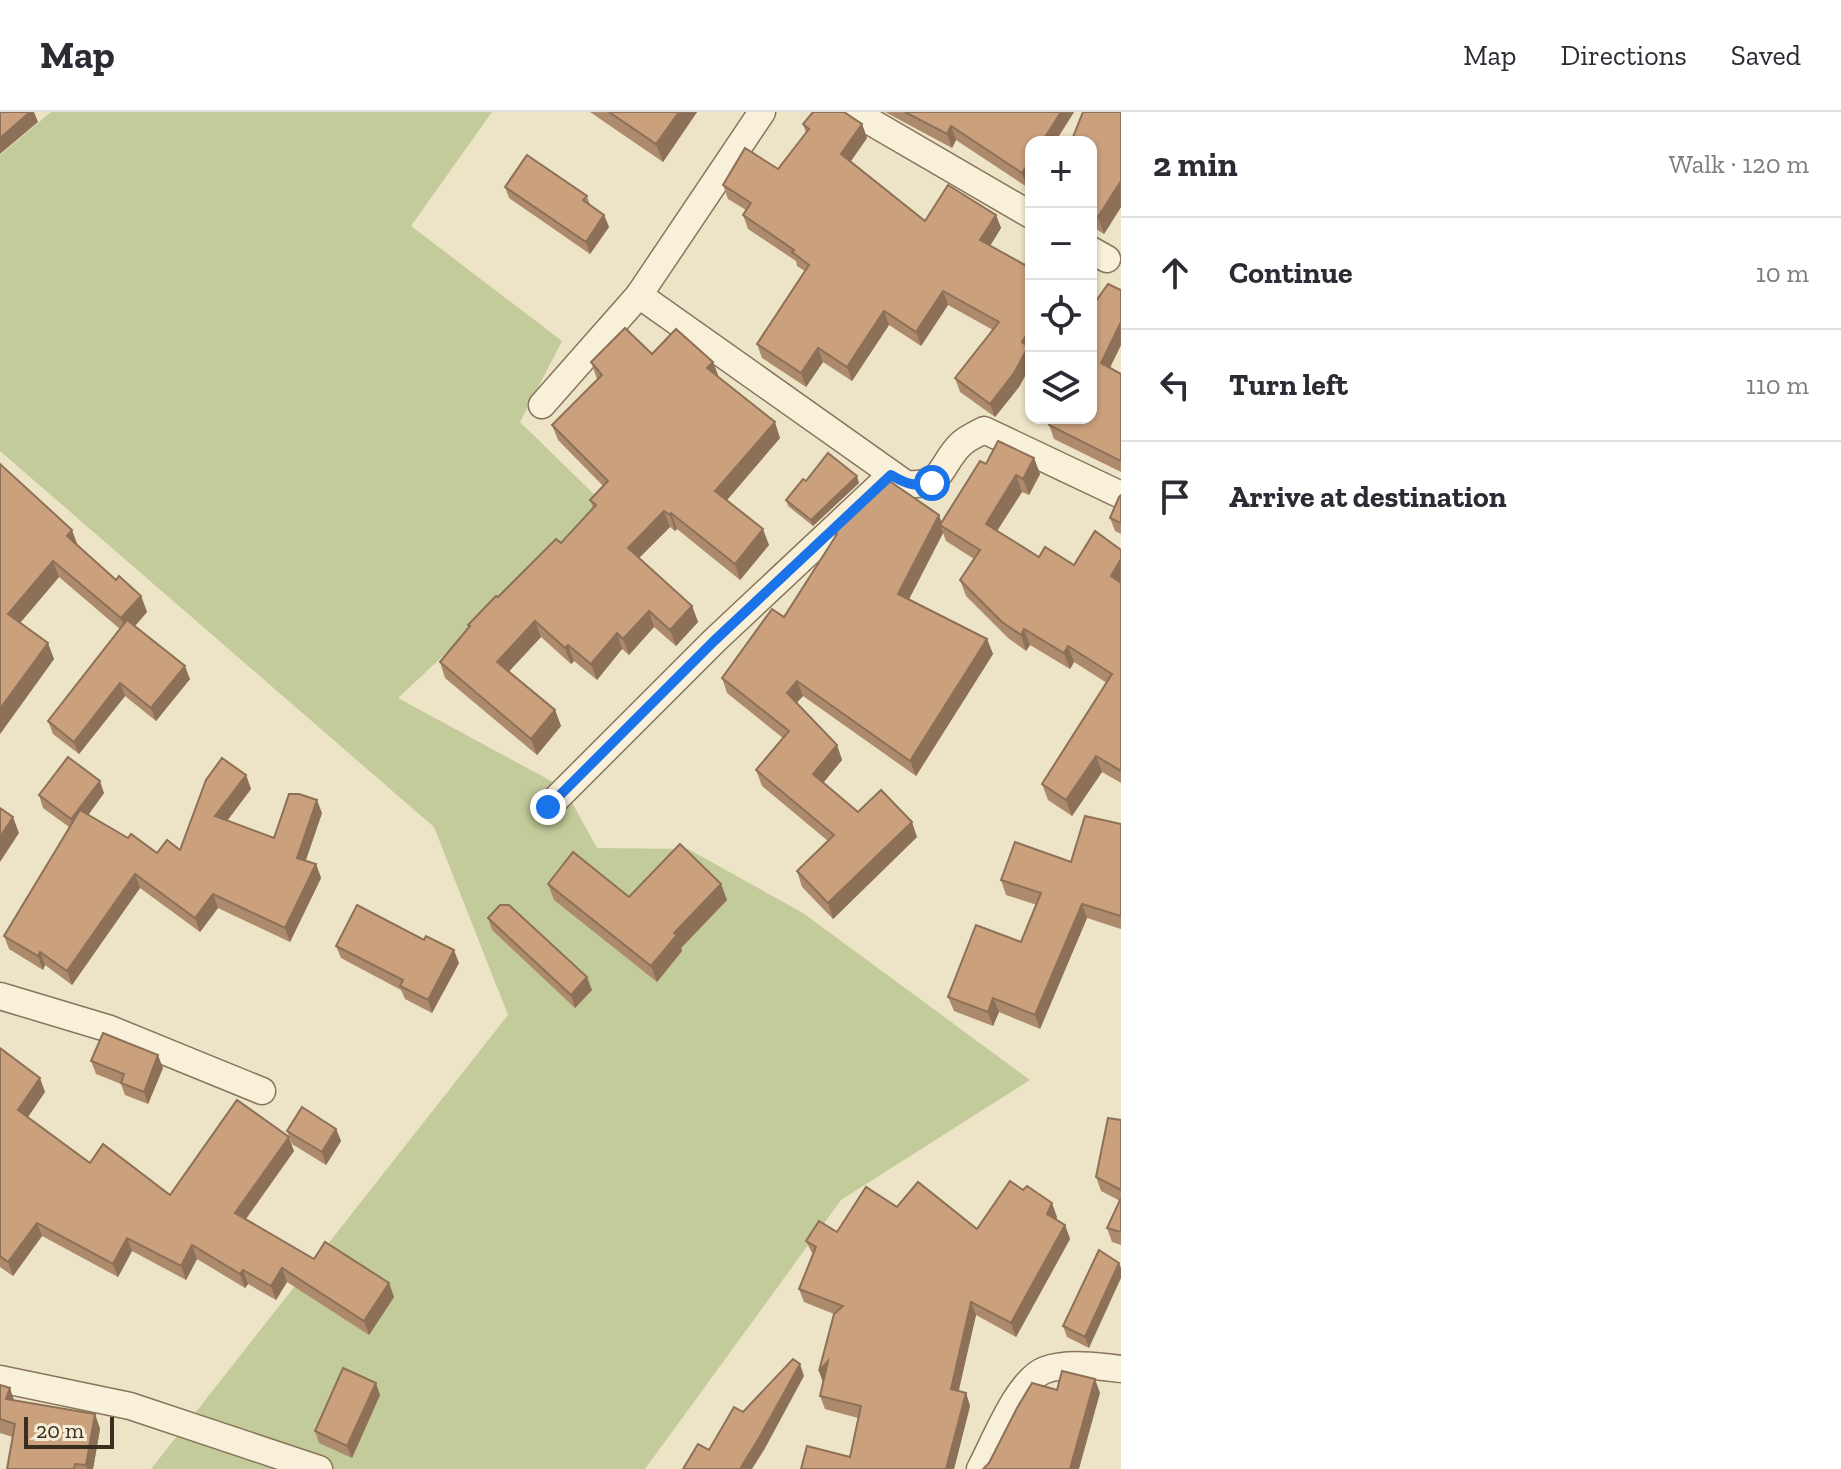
<!DOCTYPE html>
<meta charset="utf-8">
<style>
:root{--surface:#fff;--page:#f7f7f7;--text:#2b2b33;--muted:#7c7c81;--line:#e1e1e2}
body{margin:0;font-family:"Zilla Slab",serif;background:var(--page);color:var(--text)}
.controls{position:absolute;right:24px;top:24px;display:grid;overflow:hidden;border-radius:16px;box-shadow:0 2px 6px #0004}
.controls button{width:72px;height:72px;display:grid;place-items:center;padding:0;border:0;border-bottom:2px solid var(--line);background:var(--surface);color:var(--text);font:40px sans-serif}
.scale{position:absolute;left:24px;bottom:20px;width:90px;box-sizing:border-box;padding-left:8px;border:4px solid #392d20;border-top:0;font-size:22px;line-height:28px;white-space:nowrap;color:#392d20;-webkit-text-stroke:6px #f5edd5;paint-order:stroke}
.stop{position:absolute;width:24px;height:24px;margin:-18px;border:6px solid #1a73e8;border-radius:50%;background:#fff}
.stop.end{background:#1a73e8;border-color:#fff;box-shadow:0 2px 8px #0008}
.list{margin:0;padding:0;list-style:none}
h2{display:flex;justify-content:space-between;align-items:center;height:104px;margin:0;padding:0 32px;font-size:34px}
h2 small{font-size:26px;font-weight:400;color:var(--muted)}
.list li{display:grid;grid-template-columns:52px 1fr auto;gap:24px;align-items:center;box-sizing:border-box;height:112px;padding:0 32px;border-top:2px solid var(--line)}
.list b{display:block;font-size:30px;white-space:nowrap}
.list em{font-size:26px;font-style:normal;color:var(--muted)}
.icon{flex:none;width:44px;height:44px;fill:none;stroke:currentColor;stroke-width:2;stroke-linecap:round;stroke-linejoin:round}
.map{position:relative;flex:none;width:1121px;height:1357px;overflow:hidden}
header{display:flex;align-items:center;gap:48px;box-sizing:border-box;height:112px;padding:0 40px;background:var(--surface);border-bottom:2px solid var(--line)}
header strong{font-size:38px}
nav{display:flex;gap:44px;margin-inline-start:auto;font-size:28px}
main{display:flex}
aside{flex:1;background:var(--surface)}
.map>svg:first-child{display:block}
</style>
<header>
<strong>Map</strong>
<nav><a>Map</a><a>Directions</a><a>Saved</a></nav>
</header>
<main>
<div class="map">
<svg width="1121" height="1357" viewBox="0 0 1121 1357">
<rect width="100%" height="100%" fill="#ede3c6"/>
<polygon fill="#c4cb9a" points="51,0 492,0 411,114 562,229 520,310 605,393 398,586 564,676 597,736 688,737 803,801 1030,968 841,1088 645,1357 151,1357 508,903 434,715 0,339 0,43"/>
<g fill="none" stroke-linecap="round" stroke-linejoin="round">
<defs>
<g id="minor">
<polyline points="854,0 1031,103"/>
<polyline points="1091,138 1107,147"/>
<path d="M639,183L906,372C945,375 939,353 961,332C967,326 977,322 984,318L1121,383"/>
<polyline points="542,293 639,183 762,0"/>
<polyline points="548,695 714,529 891,363"/>
<polyline points="0,884 110,917 262,979"/>
<polyline points="0,1267 130,1294 319,1357"/>
<path d="M980,1357C994,1331 1018,1268 1045,1258C1066,1250 1099,1254 1121,1257"/>
</g>
</defs>
<use href="#minor" stroke="#88755c" stroke-width="29"/>
<use href="#minor" stroke="#f8f0d9" stroke-width="26"/>
</g>
<g fill="#ae8a6c">
<polygon points="590,0 697,0 663,50"/>
<polygon points="885,0 1074,0 1055,30 1031,30 1027,75 956,28 952,36"/>
<polygon points="1121,0 1121,95 1104,122 1091,114 1091,30"/>
<polygon points="803,12 862,12 867,26 851,49 925,109 996,103 1001,116 990,134 1031,242 1031,253 1019,275 995,305 960,280 955,266 993,218 948,193 921,234 889,213 852,269 823,250 806,275 762,246 757,232 805,159 797,154 796,149 748,117 743,103 746,98 728,87 723,73 778,57 806,21"/>
<polygon points="505,75 587,84 590,93 604,103 609,115 590,142 509,86"/>
<polygon points="1121,178 1121,233 1110,256 1121,262 1121,360 1054,327 1049,313 1091,306"/>
<polygon points="652,242 713,250 719,266 780,326 727,388 769,433 740,468 677,417 675,419 670,415 639,446 692,494 698,510 676,534 654,515 629,543 622,537 597,568 574,549 571,552 541,525 509,559 555,598 561,614 537,643 445,566 440,550 469,515 468,513 498,485 561,431 593,396 590,388 603,374 558,328 552,313 597,267 591,250"/>
<polygon points="1034,346 1040,362 1029,383 1022,380 997,419 1039,445 1074,453 1121,438 1121,671 1102,660 1072,704 1048,688 1042,672 1107,571 1074,550 1070,557 1030,533 1026,539 1008,526 966,484 960,468 974,447 946,429 943,421 909,487 987,527 993,542 916,664 803,584 796,591 837,633 842,648 823,671 858,700 917,725 833,807 802,775 797,759 828,729 762,674 756,658 783,626 727,581 722,566 784,505 835,425 833,419 939,403 942,411 986,352"/>
<polygon points="0,352 78,434 116,468 141,484 147,500 135,514 190,567 156,609 125,584 79,642 53,622 48,609 120,517 59,465 20,511 54,547 0,622"/>
<polygon points="806,369 859,371 813,414 788,394 786,388"/>
<polygon points="1121,383 1121,422 1115,419 1110,406"/>
<polygon points="246,663 251,677 227,709 274,726 322,701 306,748 316,752 321,766 290,830 218,796 200,820 140,776 72,873 45,853 43,858 9,837 4,824 69,715 43,696 39,683 104,681 88,703 128,726 157,741 180,738"/>
<polygon points="1121,712 1121,817 1087,806 1040,917 999,900 993,914 954,899 948,885 1021,830 1037,793 1006,783 1001,768 1071,750"/>
<polygon points="548,772 629,785 721,772 727,788 681,836 682,839 657,870 554,788"/>
<polygon points="488,806 592,878 575,896 492,818"/>
<polygon points="336,834 459,851 432,901 405,887 401,878 341,846"/>
<polygon points="0,936 45,980 28,1005 90,1051 170,1083 294,1039 246,1107 314,1147 389,1171 394,1185 369,1223 287,1170 276,1188 248,1172 245,1176 197,1147 186,1168 132,1139 118,1165 42,1124 13,1164 0,1155"/>
<polygon points="91,949 163,956 148,992 125,983 121,972 96,962"/>
<polygon points="1121,1008 1121,1133 1112,1130 1107,1116 1120,1089 1101,1079 1096,1065"/>
<polygon points="336,1017 341,1029 326,1053 292,1032 287,1019"/>
<polygon points="897,1095 977,1117 1057,1105 1056,1108 1065,1113 1070,1127 1016,1225 976,1203 958,1279 966,1281 970,1294 954,1357 801,1357 850,1345 858,1306 825,1297 820,1284 823,1270 819,1259 834,1202 804,1190 799,1177 813,1143 806,1129 837,1120"/>
<polygon points="1099,1138 1089,1236 1067,1225 1063,1214"/>
<polygon points="0,1273 14,1288 95,1302 100,1317 93,1357 7,1357 13,1325 0,1321"/>
<polygon points="380,1283 352,1346 319,1331 315,1319"/>
</g>
<g fill="#8d7058">
<polygon points="30,0 34,0 38,10 0,42 0,26"/>
<polygon points="679,0 697,0 663,50 656,32"/>
<polygon points="1061,0 1074,0 1055,30 1042,30"/>
<polygon points="862,12 867,26 846,56 841,42"/>
<polygon points="951,14 956,28 952,36 947,22"/>
<polygon points="1031,47 1031,69 1027,75 1022,61"/>
<polygon points="1121,69 1121,95 1104,122 1098,105"/>
<polygon points="604,103 609,115 590,142 586,130"/>
<polygon points="996,103 1001,116 985,142 980,128"/>
<polygon points="943,179 948,193 921,234 916,220"/>
<polygon points="884,199 889,213 852,269 847,255"/>
<polygon points="1121,210 1121,233 1105,265 1101,251"/>
<polygon points="1031,216 1031,237 1030,239 1031,253 1019,275 995,305 990,292 1022,230"/>
<polygon points="818,236 823,250 806,275 801,261"/>
<polygon points="713,250 719,266 707,256"/>
<polygon points="775,310 780,326 721,395 715,379"/>
<polygon points="1034,346 1040,362 1029,383 1023,367"/>
<polygon points="1016,363 1022,380 991,428 986,412"/>
<polygon points="857,364 859,371 813,414 811,408"/>
<polygon points="664,399 670,415 633,452 628,436"/>
<polygon points="671,401 677,417 675,419 670,403"/>
<polygon points="939,403 943,415 940,413 943,421 904,497 898,482"/>
<polygon points="763,417 769,433 740,468 735,452"/>
<polygon points="72,418 78,434 67,424"/>
<polygon points="1121,447 1121,473 1111,464"/>
<polygon points="53,449 59,465 14,518 8,502"/>
<polygon points="141,484 147,500 127,523 121,506"/>
<polygon points="692,494 698,510 676,534 670,518"/>
<polygon points="649,499 654,515 629,543 623,527"/>
<polygon points="535,509 541,525 503,566 497,550"/>
<polygon points="1024,517 1030,533 1026,539 1021,523"/>
<polygon points="617,521 622,537 597,568 591,552"/>
<polygon points="987,527 993,542 916,664 910,649"/>
<polygon points="48,531 54,547 0,622 0,597"/>
<polygon points="568,533 574,549 571,552 565,536"/>
<polygon points="1068,534 1074,550 1070,557 1064,541"/>
<polygon points="185,554 190,567 156,609 151,596"/>
<polygon points="797,569 803,584 792,596 787,581"/>
<polygon points="120,571 125,584 79,642 74,630"/>
<polygon points="555,598 561,614 537,643 531,627"/>
<polygon points="837,633 842,648 818,677 813,662"/>
<polygon points="1096,644 1102,660 1072,704 1066,688"/>
<polygon points="246,663 251,677 220,718 215,704"/>
<polygon points="100,669 104,681 76,720 71,707"/>
<polygon points="317,688 322,701 302,759 297,746"/>
<polygon points="13,705 19,721 0,750 0,725"/>
<polygon points="912,710 917,725 833,807 828,791"/>
<polygon points="316,752 321,766 290,830 285,816"/>
<polygon points="135,762 140,776 72,873 67,859"/>
<polygon points="721,772 727,788 681,836 682,839 657,870 651,854 674,821"/>
<polygon points="213,782 218,796 200,820 195,806"/>
<polygon points="1082,792 1087,806 1040,917 1035,903"/>
<polygon points="454,838 459,851 432,901 428,888"/>
<polygon points="40,840 45,853 43,858 38,844"/>
<polygon points="587,865 592,878 575,896 571,883"/>
<polygon points="993,886 999,900 993,914 988,900"/>
<polygon points="158,943 163,956 148,992 144,980"/>
<polygon points="40,966 45,980 23,1012 18,998"/>
<polygon points="336,1017 341,1029 326,1053 322,1040"/>
<polygon points="289,1025 294,1039 240,1115 235,1101"/>
<polygon points="1052,1091 1057,1105 1052,1116 1047,1102"/>
<polygon points="37,1111 42,1124 13,1164 8,1150"/>
<polygon points="1065,1113 1070,1127 1016,1225 1011,1211"/>
<polygon points="127,1126 132,1139 118,1165 113,1152"/>
<polygon points="192,1133 197,1147 186,1168 181,1154"/>
<polygon points="1119,1151 1121,1156 1121,1166 1089,1236 1085,1225"/>
<polygon points="282,1156 287,1170 276,1188 271,1174"/>
<polygon points="243,1158 248,1172 245,1176 240,1162"/>
<polygon points="389,1171 394,1185 369,1223 364,1209"/>
<polygon points="971,1190 976,1203 956,1291 951,1277"/>
<polygon points="828,1249 824,1273 819,1259"/>
<polygon points="800,1252 804,1264 764,1338 752,1357 740,1357"/>
<polygon points="1095,1267 1100,1281 1079,1357 1070,1357"/>
<polygon points="376,1271 380,1283 352,1346 347,1334"/>
<polygon points="10,1276 15,1291 6,1287"/>
<polygon points="966,1281 970,1294 954,1357 946,1357"/>
<polygon points="95,1302 100,1317 93,1357 87,1357 86,1353"/>
</g>
<g fill="#caa07d" stroke="#8d7058" stroke-width="2">
<polygon points="0,0 30,0 0,26"/>
<polygon points="609,0 679,0 656,32"/>
<polygon points="813,0 844,0 862,12 841,42 925,109 948,73 996,103 980,128 1025,153 1031,138 1031,216 1022,230 1028,235 1014,261 990,292 955,266 999,210 943,179 916,220 884,199 847,255 818,236 801,261 757,232 809,153 792,140 794,138 743,103 751,91 723,73 745,36 778,57 809,17 803,12"/>
<polygon points="905,0 1061,0 1042,30 1031,30 1031,47 1022,61 951,14 947,22"/>
<polygon points="1083,0 1121,0 1121,69 1098,105 1091,101 1091,30 1071,30"/>
<polygon points="527,43 587,84 583,88 604,103 586,130 505,75"/>
<polygon points="1108,172 1121,178 1121,210 1101,251 1121,262 1121,349 1049,313 1054,306 1091,306 1091,196"/>
<polygon points="625,216 652,242 676,217 713,250 707,256 775,310 715,379 763,417 735,452 671,401 670,403 664,399 628,436 692,494 670,518 649,499 623,527 617,521 591,552 568,533 565,536 535,509 497,550 555,598 531,627 440,550 470,514 468,513 496,484 498,485 556,427 561,431 596,393 590,388 608,369 552,313 602,263 591,250"/>
<polygon points="998,329 1034,346 1023,367 1016,363 986,412 1039,445 1045,435 1074,453 1095,419 1121,438 1121,447 1111,464 1121,471 1121,659 1096,644 1066,688 1042,672 1112,562 1068,534 1064,541 1024,517 1021,523 1002,510 960,468 980,438 940,413 980,349 986,352"/>
<polygon points="828,341 857,364 811,408 786,388 803,367 806,369"/>
<polygon points="0,352 72,418 67,424 116,468 119,464 141,484 121,506 53,449 8,502 48,531 0,597"/>
<polygon points="888,368 939,403 898,482 987,527 910,649 797,569 787,581 837,633 813,662 858,700 881,678 912,710 828,791 797,759 834,723 756,658 789,619 722,566 772,497 784,505 837,422 833,419"/>
<polygon points="1121,383 1121,411 1110,406 1119,385"/>
<polygon points="127,508 185,554 151,596 120,571 74,630 48,609"/>
<polygon points="68,645 100,669 71,707 39,683"/>
<polygon points="222,646 246,663 215,704 274,726 289,682 299,682 317,688 297,746 316,752 285,816 213,782 195,806 135,762 67,859 40,840 38,844 4,824 80,698 128,726 131,722 157,741 167,728 180,738 206,668"/>
<polygon points="0,696 13,705 0,725"/>
<polygon points="1085,704 1121,712 1121,804 1082,792 1035,903 993,886 988,900 948,885 976,813 1021,830 1041,781 1001,768 1015,730 1071,750"/>
<polygon points="680,732 721,772 674,821 677,823 651,854 548,772 573,740 629,785"/>
<polygon points="357,793 424,828 426,824 454,838 428,888 400,874 403,868 336,834"/>
<polygon points="500,793 509,793 587,865 571,883 488,806"/>
<polygon points="103,921 158,943 144,980 121,971 124,962 91,949"/>
<polygon points="0,936 40,966 18,998 90,1051 103,1032 170,1083 237,988 289,1025 235,1101 314,1147 325,1130 389,1171 364,1209 282,1156 271,1174 243,1158 240,1162 192,1133 181,1154 127,1126 113,1152 37,1111 8,1150 0,1144"/>
<polygon points="302,995 336,1017 322,1040 287,1019"/>
<polygon points="1108,1006 1121,1008 1121,1078 1096,1065"/>
<polygon points="1010,1069 1023,1078 1027,1074 1052,1091 1047,1102 1065,1113 1011,1211 971,1190 951,1277 966,1281 946,1357 801,1357 807,1334 850,1345 861,1294 820,1284 828,1249 819,1259 834,1202 843,1194 799,1177 816,1135 806,1129 819,1109 837,1120 866,1075 897,1095 918,1070 977,1117"/>
<polygon points="1121,1086 1121,1120 1107,1116"/>
<polygon points="1099,1138 1119,1151 1085,1225 1063,1214"/>
<polygon points="793,1247 800,1252 759,1326 740,1357 683,1357 698,1332 709,1338 734,1295 743,1300"/>
<polygon points="343,1256 376,1271 347,1334 315,1319"/>
<polygon points="1062,1259 1095,1267 1070,1357 983,1357 989,1351 1017,1296 1032,1271 1057,1278"/>
<polygon points="0,1273 10,1276 6,1287 95,1302 86,1353 75,1352 74,1357 7,1357 15,1312 0,1307"/>
</g>
<g fill="none" stroke-linecap="round" stroke-linejoin="round">
<path stroke="#1a73e8" stroke-width="10" d="M548,695L714,529L891,363C906,372 915,375 932,371"/>
</g>
</svg>
<div class="controls">
<button>+</button>
<button>−</button>
<button><svg class="icon" aria-label="locate" viewBox="0 0 24 24"><circle cx="12" cy="12" r="6"/><path d="M12 2v4M12 18v4M2 12h4M18 12h4"/></svg></button>
<button><svg class="icon" aria-label="layers" viewBox="0 0 24 24"><path d="M12 4l9 5-9 5-9-5zM3 14l9 5 9-5"/></svg></button>
</div>
<div class="scale">20 m</div>
<div class="stop" style="left:932px;top:371px"></div>
<div class="stop end" style="left:548px;top:695px"></div>
</div>
<aside>
<h2>2 min<small>Walk · 120 m</small></h2>
<ul class="list">
<li><svg class="icon" aria-label="ahead" viewBox="0 0 24 24"><path d="M12 20V5M6 11l6-6 6 6"/></svg><div><b>Continue</b></div><em>10 m</em></li>
<li><svg class="icon" aria-label="left" viewBox="0 0 24 24"><path d="M17 20v-9H6M10 6l-5 5 5 5"/></svg><div><b>Turn left</b></div><em>110 m</em></li>
<li><svg class="icon" aria-label="arrive" viewBox="0 0 24 24"><path d="M6 21V4h12l-3 4 3 4H6"/></svg><div><b>Arrive at destination</b></div></li>
</ul>
</aside>
</main>
